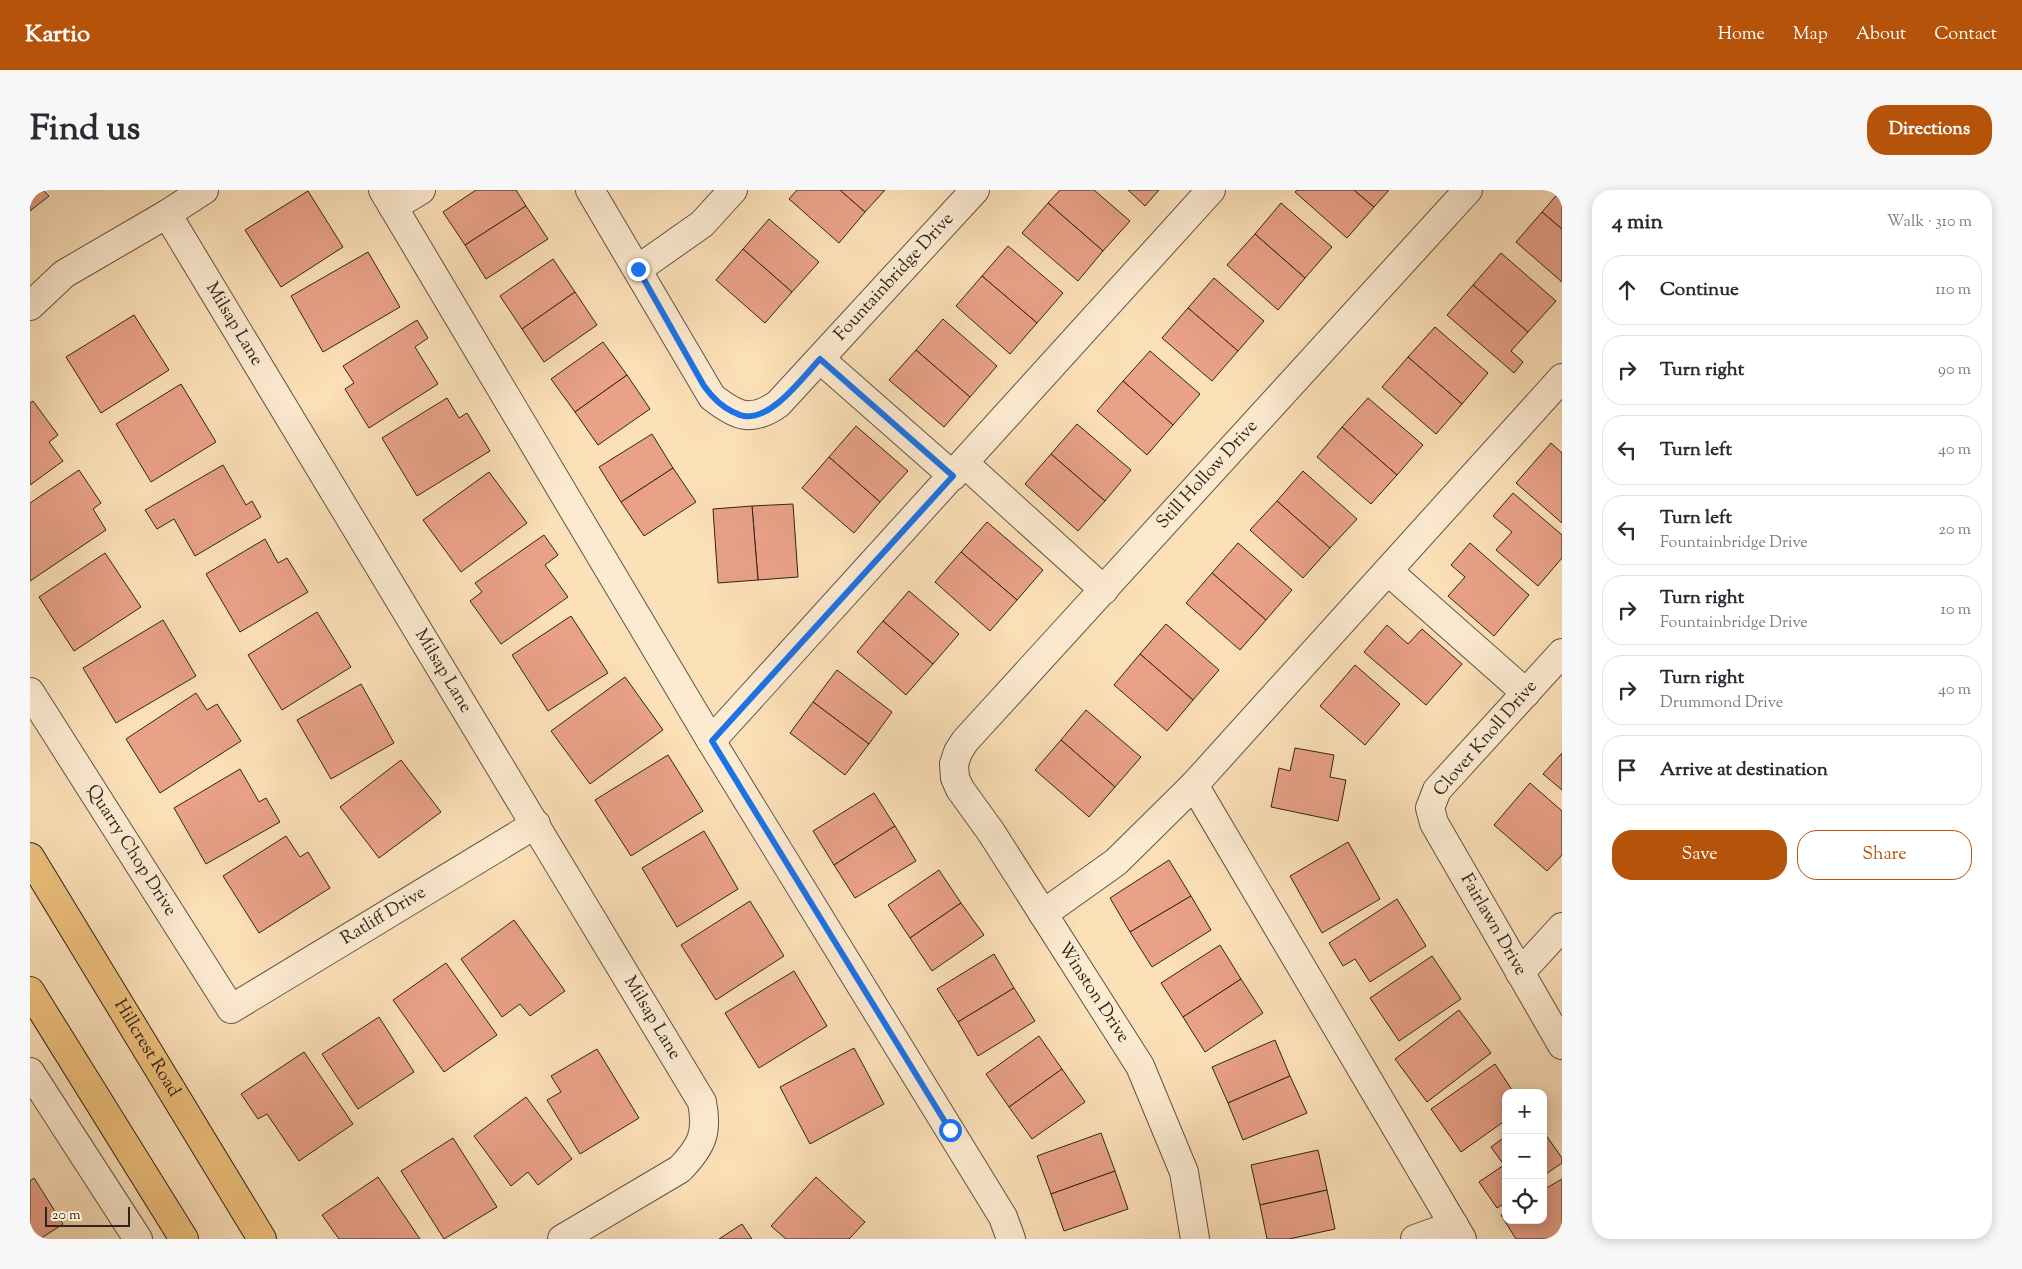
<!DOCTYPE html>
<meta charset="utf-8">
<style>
:root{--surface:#fff;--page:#f7f7f7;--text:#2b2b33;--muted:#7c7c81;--line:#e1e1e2;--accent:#b45309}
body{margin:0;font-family:"Sorts Mill Goudy",serif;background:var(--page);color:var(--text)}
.controls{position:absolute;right:15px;bottom:15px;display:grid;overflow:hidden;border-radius:10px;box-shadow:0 2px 12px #0003}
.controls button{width:45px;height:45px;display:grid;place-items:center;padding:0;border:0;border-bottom:1px solid var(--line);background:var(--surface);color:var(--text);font:25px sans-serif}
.scale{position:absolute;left:15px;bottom:12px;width:85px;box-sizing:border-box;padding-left:5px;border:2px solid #2f241a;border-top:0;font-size:14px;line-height:18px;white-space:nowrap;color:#2f241a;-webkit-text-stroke:4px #fdebd1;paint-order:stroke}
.stop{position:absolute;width:15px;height:15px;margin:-11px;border:4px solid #1a73e8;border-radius:50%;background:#fff}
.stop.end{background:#1a73e8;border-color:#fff;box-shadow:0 1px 5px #0008}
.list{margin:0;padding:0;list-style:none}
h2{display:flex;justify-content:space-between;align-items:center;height:65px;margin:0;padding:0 20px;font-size:21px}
h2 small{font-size:16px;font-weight:400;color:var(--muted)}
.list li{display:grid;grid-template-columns:32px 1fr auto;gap:15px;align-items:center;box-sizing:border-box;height:70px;margin:0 10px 10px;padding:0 10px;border:1px solid var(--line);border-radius:20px}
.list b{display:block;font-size:19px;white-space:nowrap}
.list p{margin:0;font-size:16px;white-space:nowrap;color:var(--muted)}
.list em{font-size:16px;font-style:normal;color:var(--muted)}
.actions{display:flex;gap:10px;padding:15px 20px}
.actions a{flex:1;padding:11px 0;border:1px solid var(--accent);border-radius:20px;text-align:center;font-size:18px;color:var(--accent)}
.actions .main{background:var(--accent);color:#fff}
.icon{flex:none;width:28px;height:28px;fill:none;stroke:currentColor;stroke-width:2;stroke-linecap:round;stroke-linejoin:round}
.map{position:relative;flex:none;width:1532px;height:1049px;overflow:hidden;border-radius:20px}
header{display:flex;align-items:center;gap:30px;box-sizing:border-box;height:70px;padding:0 25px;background:var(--accent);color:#fff}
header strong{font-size:24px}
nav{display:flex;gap:28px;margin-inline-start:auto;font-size:18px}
.intro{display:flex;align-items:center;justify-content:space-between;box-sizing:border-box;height:120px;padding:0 30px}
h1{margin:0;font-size:35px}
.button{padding:12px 22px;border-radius:20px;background:var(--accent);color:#fff;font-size:18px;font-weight:700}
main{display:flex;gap:30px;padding:0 30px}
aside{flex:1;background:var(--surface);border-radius:20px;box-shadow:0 2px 12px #0003}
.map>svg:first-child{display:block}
</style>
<header>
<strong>Kartio</strong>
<nav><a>Home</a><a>Map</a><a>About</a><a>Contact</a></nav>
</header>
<div class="intro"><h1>Find us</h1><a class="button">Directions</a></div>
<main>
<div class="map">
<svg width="1532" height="1049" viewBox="0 0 1532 1049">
<rect width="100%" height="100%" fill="#fce0b8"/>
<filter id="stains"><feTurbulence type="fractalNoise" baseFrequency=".004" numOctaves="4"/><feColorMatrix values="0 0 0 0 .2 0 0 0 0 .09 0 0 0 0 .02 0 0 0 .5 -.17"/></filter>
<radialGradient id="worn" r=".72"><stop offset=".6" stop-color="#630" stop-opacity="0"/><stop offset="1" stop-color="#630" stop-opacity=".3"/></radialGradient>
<g fill="#e9a188" stroke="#2f241a">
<polygon points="0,0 13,0 19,6 0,21"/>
<polygon points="446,0 486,0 496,16 435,55 413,22"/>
<polygon points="767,0 810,0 835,22 809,53 759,9"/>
<polygon points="810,0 855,0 835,22"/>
<polygon points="1030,0 1064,0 1100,31 1073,61 1018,13"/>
<polygon points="1098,0 1129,0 1115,16"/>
<polygon points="1267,0 1324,0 1344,17 1317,48 1265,2"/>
<polygon points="1324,0 1359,0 1344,17"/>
<polygon points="1531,0 1532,0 1532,39 1512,22"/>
<polygon points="278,1 313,57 251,97 215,40"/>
<polygon points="1018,13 1073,61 1048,91 992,43"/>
<polygon points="1251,13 1302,57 1275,88 1225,44"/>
<polygon points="496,16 518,49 456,89 435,55"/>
<polygon points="1512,22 1532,39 1532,92 1486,52"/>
<polygon points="739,29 789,72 762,102 713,59"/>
<polygon points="1225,44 1275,88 1248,120 1197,75"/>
<polygon points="978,56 1033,103 1007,133 952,86"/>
<polygon points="713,59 762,102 735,133 686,90"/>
<polygon points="338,62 370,117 293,162 261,106"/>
<polygon points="1471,63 1526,111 1498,142 1443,95"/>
<polygon points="523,69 545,102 492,139 470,106"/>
<polygon points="952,86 1007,133 980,164 926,116"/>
<polygon points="1184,88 1234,131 1208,161 1158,118"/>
<polygon points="1443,95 1498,142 1481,161 1493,172 1484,183 1417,125"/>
<polygon points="545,102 567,135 514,172 492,139"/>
<polygon points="1158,118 1208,161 1182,191 1132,148"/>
<polygon points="104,125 139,180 71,223 36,167"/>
<polygon points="913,129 967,176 940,207 886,160"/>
<polygon points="387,130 398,148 385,157 408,194 339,238 315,199 324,193 313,176"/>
<polygon points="1405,137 1458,183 1432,214 1378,167"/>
<polygon points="573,152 597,185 545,222 521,189"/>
<polygon points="886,160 940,207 914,237 859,190"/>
<polygon points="1120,161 1170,204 1143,235 1093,191"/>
<polygon points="1378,167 1432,214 1406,244 1352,197"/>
<polygon points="597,185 620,219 568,255 545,222"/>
<polygon points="1093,191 1143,235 1117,265 1067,221"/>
<polygon points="151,194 186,252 121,292 86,234"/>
<polygon points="417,208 429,228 437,223 460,261 387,306 352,248"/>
<polygon points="1338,208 1393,255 1367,285 1312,237"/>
<polygon points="3,211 28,245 19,252 33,271 0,295 0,213"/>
<polygon points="1047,234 1101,280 1075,311 1021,264"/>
<polygon points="826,236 878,281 850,312 799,267"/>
<polygon points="1312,237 1367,285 1341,314 1287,267"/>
<polygon points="622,244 643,278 591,312 569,277"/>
<polygon points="1521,253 1532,263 1532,333 1486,293"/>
<polygon points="1021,264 1075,311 1048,341 995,294"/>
<polygon points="799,267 850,312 824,343 772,298"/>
<polygon points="193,275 216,315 222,311 231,327 165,366 144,329 127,339 115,320"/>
<polygon points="643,278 666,312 614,346 591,312"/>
<polygon points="49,280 71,313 63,319 76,340 0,391 0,313"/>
<polygon points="1273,281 1327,329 1300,358 1247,311"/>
<polygon points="459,282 497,333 431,382 393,330"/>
<polygon points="1483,303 1532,345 1532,368 1508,396 1466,360 1482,342 1463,326"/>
<polygon points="1247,311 1300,358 1273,388 1220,340"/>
<polygon points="763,314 768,387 728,390 722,316"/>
<polygon points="722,316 728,390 688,393 683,319"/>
<polygon points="957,332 1013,380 987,410 931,362"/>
<polygon points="514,345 528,365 515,375 538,407 471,454 440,411 452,402 445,393"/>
<polygon points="235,349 248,373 257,368 278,402 210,442 176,384"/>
<polygon points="1208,353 1262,400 1236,430 1182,383"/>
<polygon points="1440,353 1499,405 1464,446 1418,406 1435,387 1421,375"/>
<polygon points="931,362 987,410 960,441 905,392"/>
<polygon points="75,363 111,417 44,461 9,407"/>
<polygon points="1182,383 1236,430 1210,460 1156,413"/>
<polygon points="879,401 929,444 903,474 853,431"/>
<polygon points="287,422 321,477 252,520 218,465"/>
<polygon points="541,426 578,483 518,521 482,465"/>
<polygon points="133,430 166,486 86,533 53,478"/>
<polygon points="853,431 903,474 876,505 827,462"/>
<polygon points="1136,434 1189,480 1163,510 1110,464"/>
<polygon points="1357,435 1378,454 1392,439 1432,474 1396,515 1334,462"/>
<polygon points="1110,464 1163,510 1137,541 1084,495"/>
<polygon points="1325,475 1370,514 1335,555 1290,516"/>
<polygon points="807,480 862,522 839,554 783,512"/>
<polygon points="595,487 633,540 560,594 521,541"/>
<polygon points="331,494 364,553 301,589 267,530"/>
<polygon points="166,503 177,520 187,514 211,551 130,603 96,549"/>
<polygon points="783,512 839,554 815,585 760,543"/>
<polygon points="1056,520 1111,567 1085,597 1031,550"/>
<polygon points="1031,550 1085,597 1059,627 1005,580"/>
<polygon points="1265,558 1304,565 1300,587 1316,590 1308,631 1241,617 1249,578 1260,581"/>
<polygon points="1532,563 1532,600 1513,584"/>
<polygon points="638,565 673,621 601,666 565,610"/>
<polygon points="371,570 411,622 349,668 310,617"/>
<polygon points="210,579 229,612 236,608 250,632 176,674 144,618"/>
<polygon points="1500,593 1532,621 1532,665 1517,681 1464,635"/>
<polygon points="844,603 865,636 804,675 783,641"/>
<polygon points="865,636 886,671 825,708 804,675"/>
<polygon points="674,641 708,699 647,737 612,678"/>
<polygon points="256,646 270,667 278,662 300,698 229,743 193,686"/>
<polygon points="1318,652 1350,709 1292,743 1260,686"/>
<polygon points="1139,670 1161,706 1100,742 1080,708"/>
<polygon points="909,680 931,713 880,748 858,715"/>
<polygon points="1161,706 1181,740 1122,777 1100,742"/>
<polygon points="1367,709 1396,756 1340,792 1325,769 1313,776 1299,753"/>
<polygon points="720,711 754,766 686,810 651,755"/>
<polygon points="931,713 954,745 902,781 880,748"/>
<polygon points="484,730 535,801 500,826 490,814 472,827 431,769"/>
<polygon points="1190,755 1211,789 1153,827 1131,793"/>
<polygon points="964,764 984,798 928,832 907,799"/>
<polygon points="1402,766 1431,809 1369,851 1340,808"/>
<polygon points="416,773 467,845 414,882 363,810"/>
<polygon points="764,781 797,836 729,878 695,823"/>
<polygon points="1211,789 1233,823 1175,862 1153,827"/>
<polygon points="984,798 1005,831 948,866 928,832"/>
<polygon points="1429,820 1461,863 1397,912 1365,869"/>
<polygon points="349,827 384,882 328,919 292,864"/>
<polygon points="1009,846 1032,879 979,917 956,884"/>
<polygon points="1245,850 1260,886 1198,913 1182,877"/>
<polygon points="824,858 854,914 780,954 750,897"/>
<polygon points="567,859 609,928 550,964 517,910 531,902 521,886"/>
<polygon points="274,862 323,934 269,971 237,924 228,929 211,904"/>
<polygon points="1465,874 1484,903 1476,903 1476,930 1431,962 1401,919"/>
<polygon points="1032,879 1055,912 1002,949 979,917"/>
<polygon points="1260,886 1277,923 1213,950 1198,913"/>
<polygon points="496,907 542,969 508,995 498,982 481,996 444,946"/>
<polygon points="1513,941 1532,968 1532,973 1513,986"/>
<polygon points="1071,943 1085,981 1021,1004 1007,966"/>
<polygon points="1476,946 1476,1012 1467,1018 1449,992 1474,975 1461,957"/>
<polygon points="423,948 467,1017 414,1049 371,981"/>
<polygon points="1288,960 1297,1000 1230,1015 1221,975"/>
<polygon points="1085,981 1098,1019 1034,1041 1021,1004"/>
<polygon points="348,987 390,1049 309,1049 292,1025"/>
<polygon points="786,987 835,1032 819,1049 756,1049 741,1036"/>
<polygon points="4,988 33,1034 10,1049 0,1049 0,991"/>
<polygon points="1532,989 1532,1049 1486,1049 1471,1025 1476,1022 1476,1030 1513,1030 1513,1000"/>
<polygon points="1297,1000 1305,1039 1259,1049 1237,1049 1230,1015"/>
<polygon points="712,1034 722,1049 689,1049"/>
</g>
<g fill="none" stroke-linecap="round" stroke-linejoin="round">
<defs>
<g id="minor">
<polyline points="353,0 681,551 973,1027 981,1049"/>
<path id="s1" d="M560,0L682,207C706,226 721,233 748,214L945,0"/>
<polyline points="363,17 391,0"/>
<path id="s2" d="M137,24L672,912C678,943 672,956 650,979L532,1049"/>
<polyline points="608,79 672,34 703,0"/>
<polyline points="0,116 34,84 137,24 174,0"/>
<polyline points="790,169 923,286"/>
<polyline points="934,273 1074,400"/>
<polyline points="1358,381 1496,503"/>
<path id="s3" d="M1532,463L1407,600L1400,618L1404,633L1532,855"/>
<path id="s4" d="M0,502L201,819L506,634"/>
<polyline points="681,551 1181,0"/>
<polyline points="1164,595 1432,1049"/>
<polyline points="1013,724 1086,672 1164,595 1532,188"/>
<polyline points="1490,783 1532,737"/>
<polyline points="0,882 108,1049"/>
<path id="s5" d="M1165,1049L1154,982L1110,876L961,642L930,599L925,588L924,574L928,562L935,551L1438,0"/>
<polyline points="1385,1049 1424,1035"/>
</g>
<g id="major">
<path id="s6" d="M0,667L232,1049"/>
<polyline points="0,801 154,1049"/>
</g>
</defs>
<use href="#minor" stroke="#625342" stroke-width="30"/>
<use href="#major" stroke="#2f241a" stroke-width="30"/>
<use href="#minor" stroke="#fdebd1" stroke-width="28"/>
<use href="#major" stroke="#eec07c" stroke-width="28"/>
</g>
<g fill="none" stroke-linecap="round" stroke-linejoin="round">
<path stroke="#1a73e8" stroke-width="6" d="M608,79L674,196C682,207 690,216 703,222C706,223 711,226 714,226C742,230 772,188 790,169L923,286L682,551L920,940"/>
</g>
<g text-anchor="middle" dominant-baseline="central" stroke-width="4" stroke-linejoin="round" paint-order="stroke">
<g font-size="18" fill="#2f241a" stroke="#fdebd1">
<text stroke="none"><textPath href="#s1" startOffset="486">Fountainbridge Drive</textPath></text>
<text stroke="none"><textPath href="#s2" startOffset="129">Milsap Lane</textPath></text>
<text stroke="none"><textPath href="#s5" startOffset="925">Still Hollow Drive</textPath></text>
<text stroke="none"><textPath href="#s2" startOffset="534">Milsap Lane</textPath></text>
<text transform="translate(1456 549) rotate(-49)">Clover Knoll Drive</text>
<text stroke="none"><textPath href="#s4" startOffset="188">Quarry Chop Drive</textPath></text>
<text stroke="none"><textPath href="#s4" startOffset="554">Ratliff Drive</textPath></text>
<text stroke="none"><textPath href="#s3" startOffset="338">Fairlawn Drive</textPath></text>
<text transform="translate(1063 803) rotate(57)">Winston Drive</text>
<text stroke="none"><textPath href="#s2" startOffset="939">Milsap Lane</textPath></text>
<text stroke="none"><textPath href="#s6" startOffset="224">Hillcrest Road</textPath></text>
</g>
</g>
<rect width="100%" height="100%" filter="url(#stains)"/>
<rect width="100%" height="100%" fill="url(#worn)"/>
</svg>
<div class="controls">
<button>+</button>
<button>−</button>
<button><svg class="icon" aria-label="locate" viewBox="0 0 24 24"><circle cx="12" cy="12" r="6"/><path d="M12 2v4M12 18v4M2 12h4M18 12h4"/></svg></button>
</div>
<div class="scale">20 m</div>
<div class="stop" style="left:920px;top:940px"></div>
<div class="stop end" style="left:608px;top:79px"></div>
</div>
<aside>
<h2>4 min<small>Walk · 310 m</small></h2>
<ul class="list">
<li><svg class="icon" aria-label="ahead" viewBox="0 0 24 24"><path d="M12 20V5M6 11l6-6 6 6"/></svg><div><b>Continue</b></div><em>110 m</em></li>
<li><svg class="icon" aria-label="right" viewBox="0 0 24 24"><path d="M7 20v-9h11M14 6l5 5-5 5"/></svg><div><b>Turn right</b></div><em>90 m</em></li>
<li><svg class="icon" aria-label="left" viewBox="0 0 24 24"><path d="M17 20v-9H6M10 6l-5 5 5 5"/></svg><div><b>Turn left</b></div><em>40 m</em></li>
<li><svg class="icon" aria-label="left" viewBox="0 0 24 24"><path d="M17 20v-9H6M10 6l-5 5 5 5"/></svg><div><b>Turn left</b><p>Fountainbridge Drive</p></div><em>20 m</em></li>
<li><svg class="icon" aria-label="right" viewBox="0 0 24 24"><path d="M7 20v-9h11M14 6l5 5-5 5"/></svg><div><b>Turn right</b><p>Fountainbridge Drive</p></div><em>10 m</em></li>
<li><svg class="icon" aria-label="right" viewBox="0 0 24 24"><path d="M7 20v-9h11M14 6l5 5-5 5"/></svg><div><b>Turn right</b><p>Drummond Drive</p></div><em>40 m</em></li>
<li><svg class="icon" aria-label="arrive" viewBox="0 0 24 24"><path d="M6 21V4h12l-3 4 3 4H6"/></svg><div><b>Arrive at destination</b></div></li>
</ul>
<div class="actions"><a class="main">Save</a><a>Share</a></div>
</aside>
</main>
